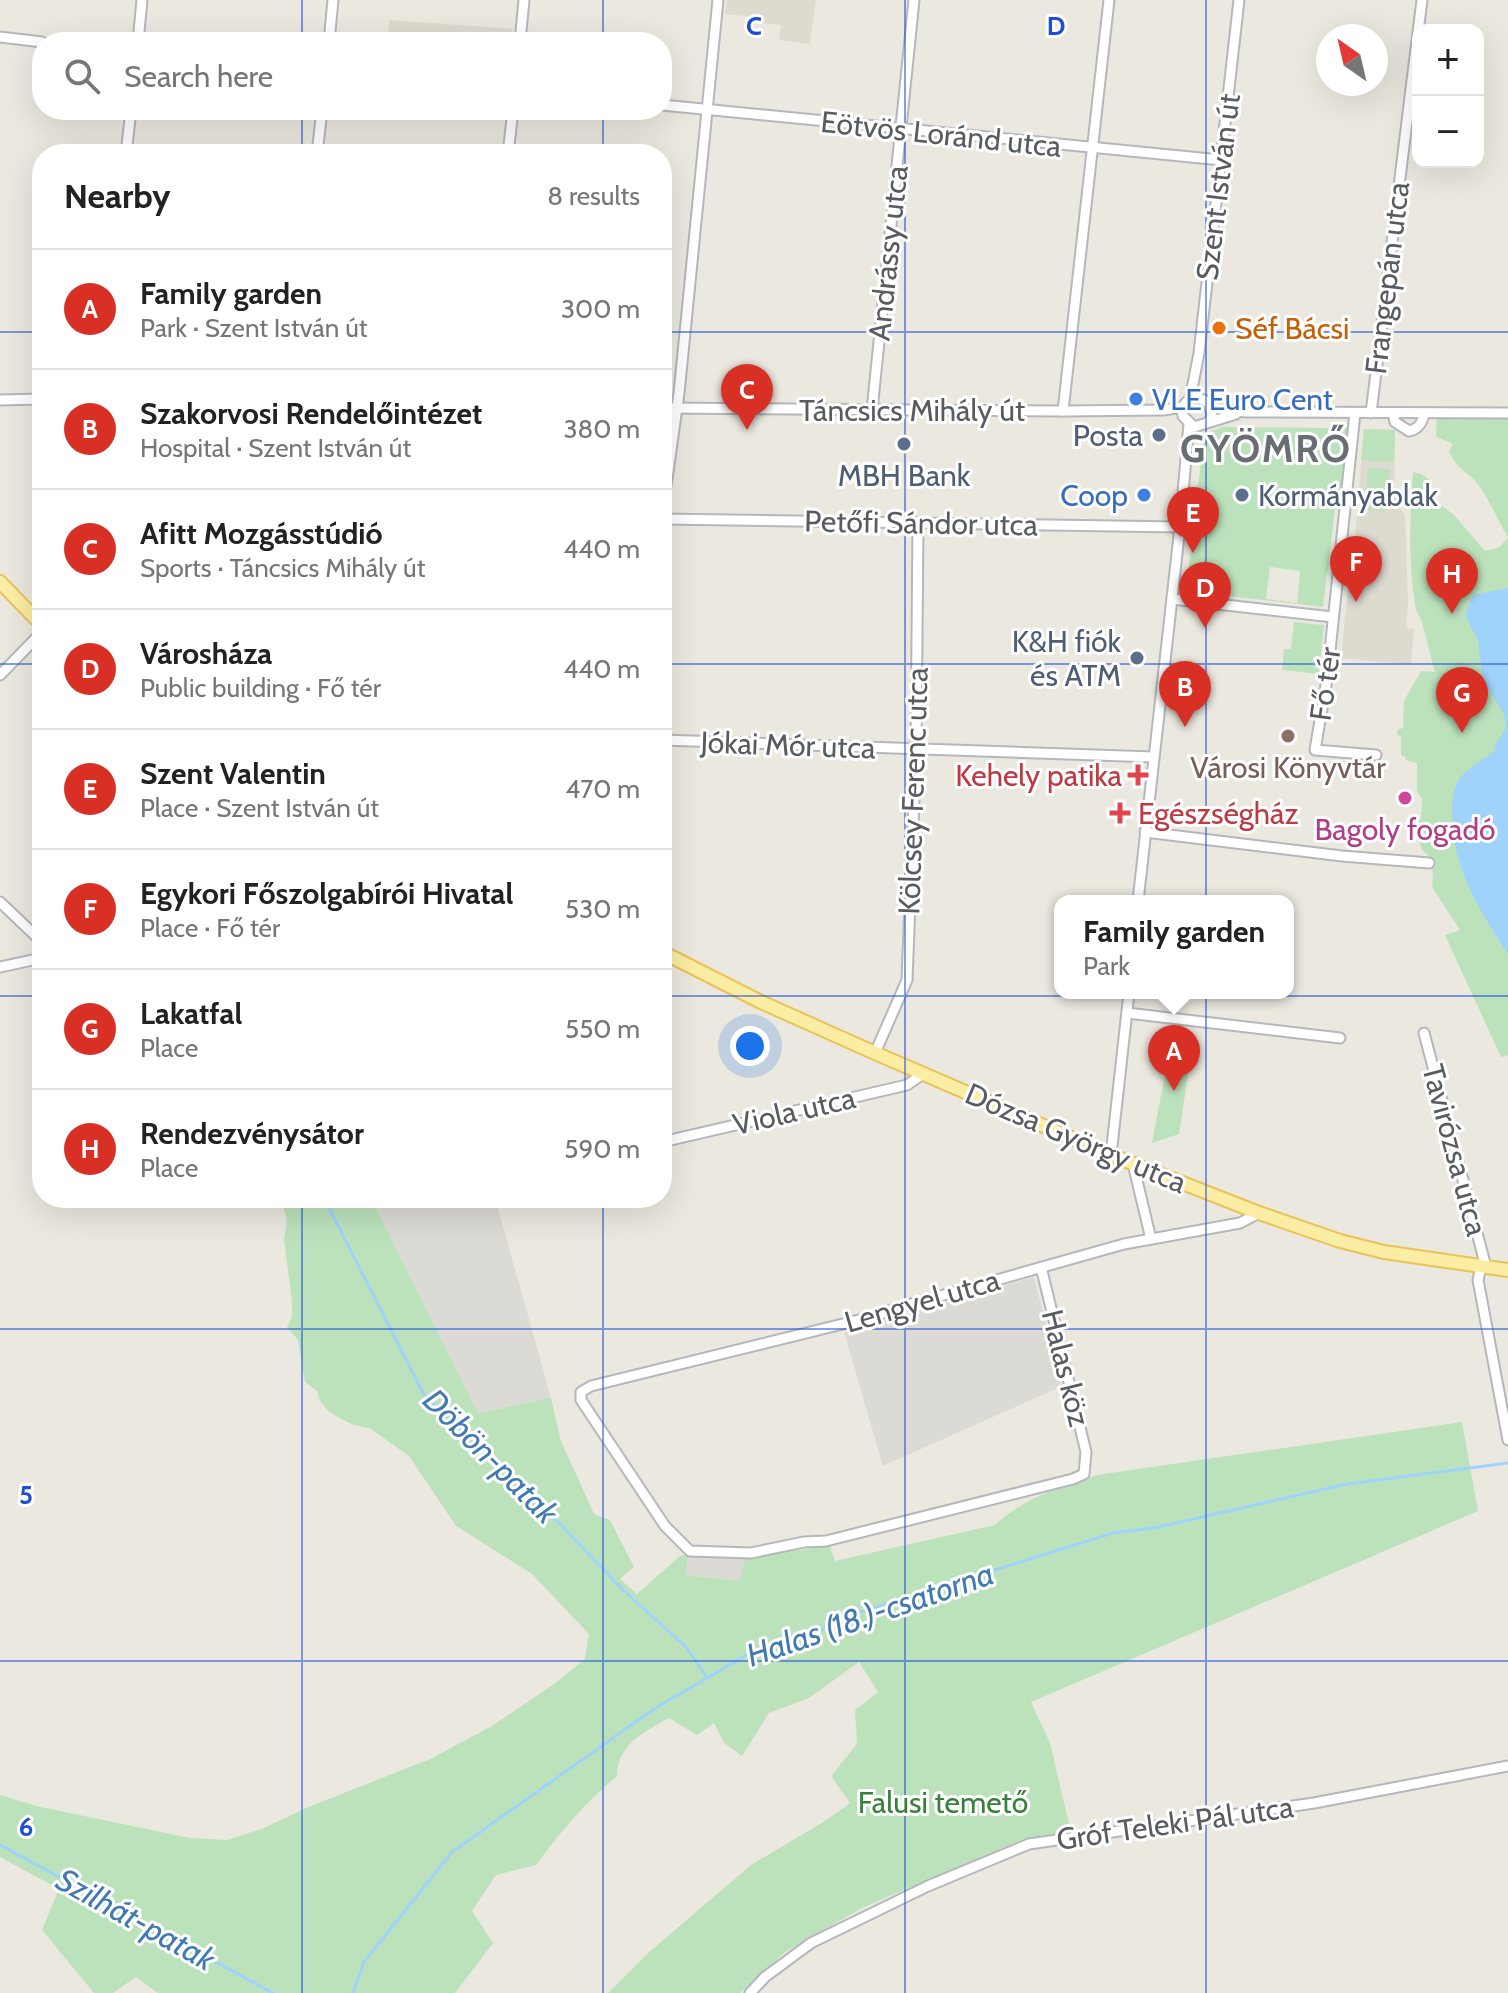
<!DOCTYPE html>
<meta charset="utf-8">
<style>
:root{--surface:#fff;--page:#f6f6f6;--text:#222;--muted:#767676;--line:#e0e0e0;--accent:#d93025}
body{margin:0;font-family:Cabin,sans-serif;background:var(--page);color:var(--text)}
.controls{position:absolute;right:24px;top:24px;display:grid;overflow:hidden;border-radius:16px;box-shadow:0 8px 32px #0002}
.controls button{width:72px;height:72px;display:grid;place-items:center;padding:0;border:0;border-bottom:2px solid var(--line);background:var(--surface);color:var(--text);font:40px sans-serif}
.compass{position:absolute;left:1316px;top:24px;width:72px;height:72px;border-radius:50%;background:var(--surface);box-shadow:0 8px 32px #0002;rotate:326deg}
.you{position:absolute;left:750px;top:1046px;width:28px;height:28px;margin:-20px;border:6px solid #fff;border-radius:50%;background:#1a73e8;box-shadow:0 0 0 12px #1a73e833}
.badge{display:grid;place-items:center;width:52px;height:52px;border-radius:50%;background:var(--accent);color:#fff;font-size:26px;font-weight:700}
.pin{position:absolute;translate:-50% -66px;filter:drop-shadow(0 2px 4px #0008)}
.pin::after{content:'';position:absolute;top:42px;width:28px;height:24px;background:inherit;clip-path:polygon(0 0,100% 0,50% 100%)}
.popup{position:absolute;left:1054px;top:895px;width:240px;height:104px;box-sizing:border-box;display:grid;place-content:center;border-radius:16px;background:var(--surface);filter:drop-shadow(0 2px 6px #0005);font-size:26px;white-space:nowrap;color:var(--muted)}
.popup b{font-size:30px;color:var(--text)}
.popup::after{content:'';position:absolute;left:50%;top:100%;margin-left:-16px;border:16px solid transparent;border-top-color:var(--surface)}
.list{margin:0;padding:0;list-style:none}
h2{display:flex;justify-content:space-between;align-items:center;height:104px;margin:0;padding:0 32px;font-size:34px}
h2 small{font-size:26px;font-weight:400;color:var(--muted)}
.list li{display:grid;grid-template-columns:52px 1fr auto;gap:24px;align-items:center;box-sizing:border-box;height:120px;padding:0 32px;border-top:2px solid var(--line)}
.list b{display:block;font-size:30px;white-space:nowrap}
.list p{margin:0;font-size:26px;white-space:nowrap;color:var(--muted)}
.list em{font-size:26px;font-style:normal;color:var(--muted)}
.icon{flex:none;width:44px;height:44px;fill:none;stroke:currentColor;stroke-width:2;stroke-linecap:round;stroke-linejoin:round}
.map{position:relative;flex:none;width:1508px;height:1993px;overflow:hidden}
.search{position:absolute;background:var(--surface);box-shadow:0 8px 32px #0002;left:32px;top:32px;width:640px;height:88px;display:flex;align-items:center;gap:20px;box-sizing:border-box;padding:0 28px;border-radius:32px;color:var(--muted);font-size:30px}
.panel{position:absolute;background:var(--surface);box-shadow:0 8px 32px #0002;left:32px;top:144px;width:640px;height:1064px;border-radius:32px}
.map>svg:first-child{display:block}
</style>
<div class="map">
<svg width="1508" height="1993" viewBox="0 0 1508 1993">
<rect width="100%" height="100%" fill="#ebe8df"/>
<g fill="#dcdad4">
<polygon points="371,1198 495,1198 551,1398 478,1413"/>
<polygon points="1034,1277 1062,1386 883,1466 844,1332"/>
<polygon points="688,1554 746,1555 741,1581 686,1575"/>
</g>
<g fill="#dddad0">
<polygon points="727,0 816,0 810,44 779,40 781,25 756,23 756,17 725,14"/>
<polygon points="389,20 512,29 510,42 388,42"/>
<polygon points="1364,429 1395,430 1394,494 1400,495 1398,504 1405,516 1408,603 1406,628 1414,629 1411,665 1341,658 1349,580 1358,580 1359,564 1353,563"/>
</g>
<g fill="#bce2bc" fill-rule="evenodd">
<path d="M1437,417H1508V537C1498,521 1492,505 1482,490C1472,473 1457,471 1449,451L1453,444L1436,437Z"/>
<path d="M1222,427L1348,428L1341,509H1335L1323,607L1186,591L1203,444L1212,431ZM1270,567L1300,571L1297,603L1266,599Z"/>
<polygon points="1364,429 1395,430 1394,462 1361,460"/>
<polygon points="1368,468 1390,469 1387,511 1365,510"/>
<path d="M1413,472L1421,474L1431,481L1433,499L1454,515L1485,551L1498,548L1508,538V1055L1501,1057L1445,935L1460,930L1432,887L1433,874L1428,855L1422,850L1415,830L1421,817L1422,799L1417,792V763L1406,760L1405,757L1401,755V737L1397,734V730L1403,728L1404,701L1421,671L1435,672C1430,656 1427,639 1422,623C1420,616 1416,612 1415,605C1408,561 1410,516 1413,472Z"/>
<polygon points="1294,622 1324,625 1319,674 1282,670 1284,649 1291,649"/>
<polygon points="1172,1037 1193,1041 1179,1134 1152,1143"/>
<path d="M280,1198H371L478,1413L551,1398L561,1441L594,1514L610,1520L634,1567L620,1579L637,1594L680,1556L688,1554L686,1575L740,1581L746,1555L753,1556L830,1546L835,1561L995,1525C1024,1497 1060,1488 1097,1475L1462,1422L1478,1511L1031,1702L1050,1743L1071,1832L1023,1839L864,1907L785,1952L740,1993H608L648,1953L751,1865L825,1821L850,1803L831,1776L857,1744L855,1710L878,1692L859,1662L809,1698L769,1713L742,1756L724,1743L714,1723L697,1735L669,1718C645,1731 617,1745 617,1776C586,1802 560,1832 536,1865L496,1875L472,1911L493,1943L455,1993H158L136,1977L113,1993H94L42,1930L59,1889L0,1857V1795L36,1806L190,1838L227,1840L264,1828L306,1808L430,1759L492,1726L554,1684L585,1659L589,1634L532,1574L456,1526L409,1456L371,1429L351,1424L329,1412L320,1401L317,1391L305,1382L298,1340L287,1327L292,1317V1301L284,1240L287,1219Z"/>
</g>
<path fill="#9fd3fb" d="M1508,588V954C1479,910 1451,866 1452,812C1452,801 1453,790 1458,781C1466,768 1484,760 1496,749L1494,746L1506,728L1504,714L1483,681L1478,641L1465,615L1473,595Z"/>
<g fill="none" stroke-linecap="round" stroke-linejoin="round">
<g stroke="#9fd3fb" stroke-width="3">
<polyline points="324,1198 424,1395 543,1506 622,1589 686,1647 706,1676"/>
<polyline points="0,1845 273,1993"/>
<path d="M353,1993L364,1962L452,1852L654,1709L762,1646C779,1643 797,1644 814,1635C824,1630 830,1623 842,1618L1113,1533L1154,1528L1347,1484L1508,1463"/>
</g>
<defs>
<g id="minor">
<polyline points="0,37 42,42"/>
<polyline points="138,42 142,0"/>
<polyline points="329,42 333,0"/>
<polyline points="520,42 524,0"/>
<polyline points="662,105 1221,160"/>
<polyline points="126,154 131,110"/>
<polyline points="317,154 322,110"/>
<polyline points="508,154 513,110"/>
<polyline points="1190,399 1199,353 1239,0"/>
<polyline points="0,400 42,399"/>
<polyline points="662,408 1063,411 1163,410 1183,407"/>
<polyline points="1212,408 1246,412 1508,413"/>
<polyline points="872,410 914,0"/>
<polyline points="1063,411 1109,0"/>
<polyline points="1355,413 1327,679 1315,750 1376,755"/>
<polyline points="1371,413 1422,0"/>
<path d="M1393,413L1395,422L1409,431C1418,429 1422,424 1424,414"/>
<path d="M1209,422L1212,415L1208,402L1196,397C1186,400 1181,406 1183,416L1194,427L1236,414"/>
<polyline points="662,515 679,393 718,0"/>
<polyline points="662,519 1180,527"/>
<polyline points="1172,599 1333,617"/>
<polyline points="0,675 42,632"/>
<polyline points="662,740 1153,757"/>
<polyline points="1145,832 1342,856 1429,863"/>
<polyline points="1138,901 1180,527 1189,424"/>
<polyline points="0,902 42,942"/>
<polyline points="0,967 42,958"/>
<polyline points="1127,1013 1340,1038"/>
<polyline points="1424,1033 1486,1267"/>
<polyline points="875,1053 907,980 916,749 918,522"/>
<polyline points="662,1142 907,1085 923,1074"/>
<polyline points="1111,1155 1129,993"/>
<polyline points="1133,1164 1151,1239"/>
<polyline points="1041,1267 1086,1452 1084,1474 1073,1479 826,1541 804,1542 751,1553 690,1551 665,1526 581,1400 581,1392 591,1386 875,1316 894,1309 1124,1244 1240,1223 1259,1213"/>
<polyline points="1481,1267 1478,1280 1508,1440"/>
<polyline points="750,1993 765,1977 811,1943 928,1886 1029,1844 1314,1803 1508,1766"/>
</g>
<g id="major">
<polyline points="0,582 42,625"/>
<polyline points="662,952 761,1002 875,1053 1111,1155 1259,1213 1340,1241 1384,1252 1508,1270"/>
</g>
</defs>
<use href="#minor" stroke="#b5b7bc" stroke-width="13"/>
<use href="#major" stroke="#ebc258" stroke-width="16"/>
<use href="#minor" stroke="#fff" stroke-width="9"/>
<use href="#major" stroke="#fbeda4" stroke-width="12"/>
</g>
<path fill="none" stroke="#1d4ed8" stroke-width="2" stroke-opacity="0.55" d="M302,0V42M603,0V42M905,0V1993M1206,0V1993M302,110V154M603,110V154M0,332H42M662,332H1508M0,664H42M662,664H1508M0,996H42M662,996H1508M302,1198V1993M603,1198V1993M0,1329H1508M0,1661H1508"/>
<circle fill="#e8710a" stroke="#fff" stroke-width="3" cx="1219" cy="328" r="8"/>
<g fill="#3f7fe0" stroke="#fff" stroke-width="3">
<circle cx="1136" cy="399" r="8"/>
<circle cx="1144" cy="495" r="8"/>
</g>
<g fill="#5c6f8a" stroke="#fff" stroke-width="3">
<circle cx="1159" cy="435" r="8"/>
<circle cx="904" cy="444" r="8"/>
<circle cx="1242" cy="495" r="8"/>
<circle cx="1137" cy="658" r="8"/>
</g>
<circle fill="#8d6e63" stroke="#fff" stroke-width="3" cx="1288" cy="736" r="8"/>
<g fill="#e0444e" stroke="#fff" stroke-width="3">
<path d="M1134 763h8v8h8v8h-8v8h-8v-8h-8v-8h8z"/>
<path d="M1116 801h8v8h8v8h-8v8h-8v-8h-8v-8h8z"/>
</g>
<circle fill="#d1479c" stroke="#fff" stroke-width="3" cx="1405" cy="798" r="8"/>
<g text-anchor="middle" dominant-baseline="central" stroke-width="6" stroke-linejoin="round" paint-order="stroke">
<g font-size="30" fill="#585c60" stroke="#fff">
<text transform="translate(941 134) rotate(6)">Eötvös Loránd utca</text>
<text transform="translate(1218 187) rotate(-83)">Szent István út</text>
<text transform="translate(888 253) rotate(-84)">Andrássy utca</text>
<text transform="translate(1387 278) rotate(-83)">Frangepán utca</text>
<text x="912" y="410">Táncsics Mihály út</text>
<text transform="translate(921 523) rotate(1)">Petőfi Sándor utca</text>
<text transform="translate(1325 684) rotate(-82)">Fő tér</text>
<text transform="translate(788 745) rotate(2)">Jókai Mór utca</text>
<text transform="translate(913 791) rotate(-88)">Kölcsey Ferenc utca</text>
<text transform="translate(794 1111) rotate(-13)">Viola utca</text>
<text transform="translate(1076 1138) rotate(23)">Dózsa György utca</text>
<text transform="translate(1455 1150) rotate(75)">Tavirózsa utca</text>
<text transform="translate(922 1301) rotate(-16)">Lengyel utca</text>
<text transform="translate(1066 1368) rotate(76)">Halas köz</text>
<text transform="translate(1175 1823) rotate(-8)">Gróf Teleki Pál utca</text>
</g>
<g font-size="30" fill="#c56008" stroke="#fff" text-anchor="start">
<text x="1235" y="328">Séf Bácsi</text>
</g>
<g font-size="30" fill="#366cbe" stroke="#fff" text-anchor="start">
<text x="1152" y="399">VLE Euro Cent</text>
<text x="1128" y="495" text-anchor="end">Coop</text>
</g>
<g font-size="30" fill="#4e5e75" stroke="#fff" text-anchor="end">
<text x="1143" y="435">Posta</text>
<text x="904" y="475" text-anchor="middle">MBH Bank</text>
<text x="1258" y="495" text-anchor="start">Kormányablak</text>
<text x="1121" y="641">K&amp;H fiók<tspan x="1121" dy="34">és ATM</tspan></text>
</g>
<g font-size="30" fill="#785e54" stroke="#fff">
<text x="1288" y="767">Városi Könyvtár</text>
</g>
<g font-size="30" fill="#be3a42" stroke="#fff" text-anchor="end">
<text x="1122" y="775">Kehely patika</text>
<text x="1138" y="813" text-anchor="start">Egészségház</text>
</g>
<g font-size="30" fill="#b23c85" stroke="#fff">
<text x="1405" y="829">Bagoly fogadó</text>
</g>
<g font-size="30" fill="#37803a" stroke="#fff">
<text x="943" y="1802">Falusi temető</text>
</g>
<g font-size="32" font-style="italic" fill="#4179b4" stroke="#fff">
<text transform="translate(491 1456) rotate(45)">Döbön-patak</text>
<text transform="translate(870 1614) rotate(-19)">Halas (18.)-csatorna</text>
<text transform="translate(136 1919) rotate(29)">Szilhát-patak</text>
</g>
<g font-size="38" font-weight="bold" letter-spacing="2" fill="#696e72" stroke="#fff">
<text x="1266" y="448">GYÖMRŐ</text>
</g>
</g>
<g font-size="26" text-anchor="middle" font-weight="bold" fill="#1d4ed8" stroke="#fff" stroke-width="6" stroke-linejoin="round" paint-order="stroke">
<text x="754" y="35">C</text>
<text x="1056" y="35">D</text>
<text x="26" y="1504">5</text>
<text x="26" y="1836">6</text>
</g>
</svg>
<div class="controls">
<button>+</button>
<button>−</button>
</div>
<svg class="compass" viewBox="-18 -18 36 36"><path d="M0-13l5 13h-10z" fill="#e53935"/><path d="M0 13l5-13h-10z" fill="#767676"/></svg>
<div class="you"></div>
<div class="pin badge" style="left:1174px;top:1091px">A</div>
<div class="popup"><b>Family garden</b>Park</div>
<div class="pin badge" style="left:1185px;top:727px">B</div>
<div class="pin badge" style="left:747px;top:430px">C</div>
<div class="pin badge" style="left:1205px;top:628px">D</div>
<div class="pin badge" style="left:1193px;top:553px">E</div>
<div class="pin badge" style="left:1356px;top:602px">F</div>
<div class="pin badge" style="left:1462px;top:733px">G</div>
<div class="pin badge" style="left:1452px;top:614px">H</div>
<div class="search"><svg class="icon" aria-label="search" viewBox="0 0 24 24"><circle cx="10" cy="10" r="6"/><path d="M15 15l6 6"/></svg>Search here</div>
<section class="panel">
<h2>Nearby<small>8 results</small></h2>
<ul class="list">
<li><span class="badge">A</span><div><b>Family garden</b><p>Park · Szent István út</p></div><em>300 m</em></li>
<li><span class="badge">B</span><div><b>Szakorvosi Rendelőintézet</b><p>Hospital · Szent István út</p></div><em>380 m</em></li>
<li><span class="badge">C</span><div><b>Afitt Mozgásstúdió</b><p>Sports · Táncsics Mihály út</p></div><em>440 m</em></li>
<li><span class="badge">D</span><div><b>Városháza</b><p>Public building · Fő tér</p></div><em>440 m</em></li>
<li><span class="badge">E</span><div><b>Szent Valentin</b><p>Place · Szent István út</p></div><em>470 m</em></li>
<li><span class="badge">F</span><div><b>Egykori Főszolgabírói Hivatal</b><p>Place · Fő tér</p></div><em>530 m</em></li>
<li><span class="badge">G</span><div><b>Lakatfal</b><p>Place</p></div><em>550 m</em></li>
<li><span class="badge">H</span><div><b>Rendezvénysátor</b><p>Place</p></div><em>590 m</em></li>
</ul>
</section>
</div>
